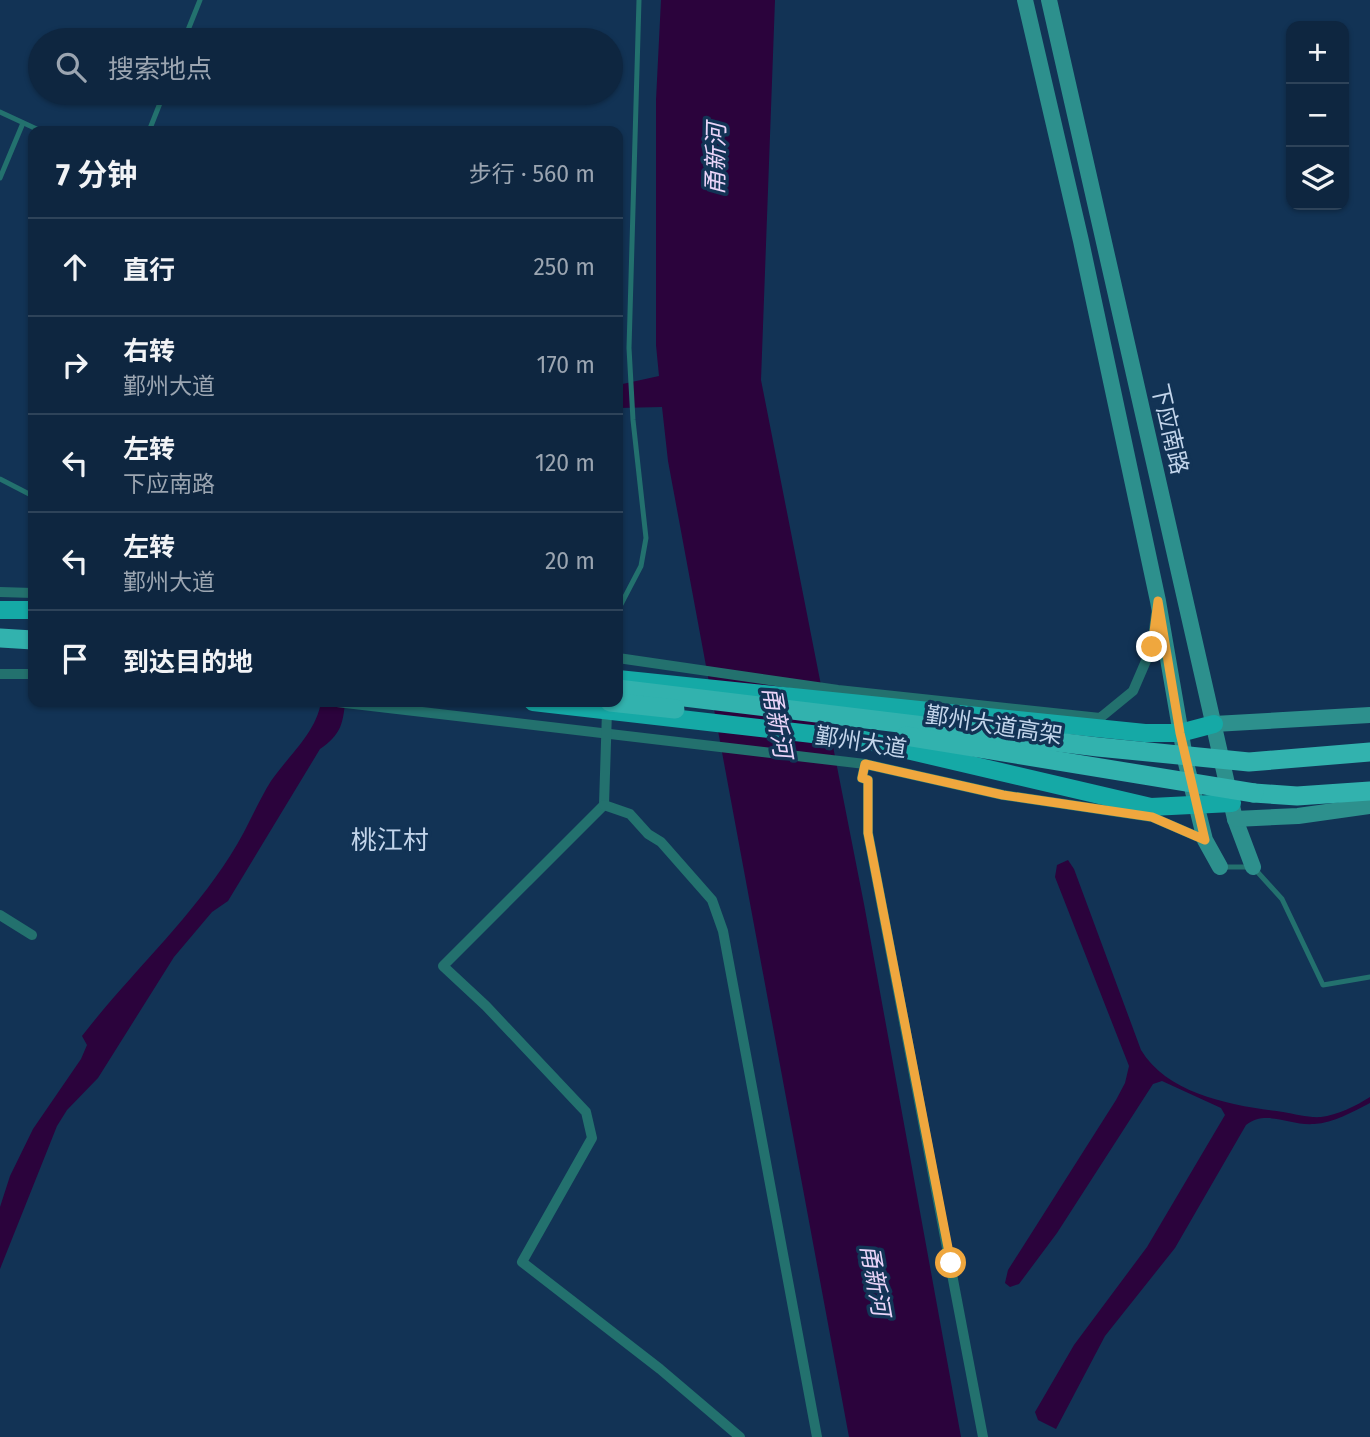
<!DOCTYPE html>
<html lang="zh">
<meta charset="utf-8">
<style>
:root{--surface:#0e2640;--page:#1c324b;--text:#f1f3f6;--muted:#9ba5b1;--line:#2e4359}
body{margin:0;font-family:"Fira Sans","Noto Sans SC",sans-serif;background:var(--page);color:var(--text)}
.controls{position:absolute;right:21px;top:21px;display:grid;overflow:hidden;border-radius:14px;box-shadow:0 2px 5px #0004}
.controls button{width:63px;height:63px;display:grid;place-items:center;padding:0;border:0;border-bottom:2px solid var(--line);background:var(--surface);color:var(--text);font:35px sans-serif}
.stop{position:absolute;width:21px;height:21px;margin:-16px;border:5px solid #efa73e;border-radius:50%;background:#fff}
.stop.end{background:#efa73e;border-color:#fff;box-shadow:0 2px 7px #0008}
.list{margin:0;padding:0;list-style:none}
h2{display:flex;justify-content:space-between;align-items:center;height:91px;margin:0;padding:0 28px;font-size:30px}
h2 small{font-size:23px;font-weight:400;color:var(--muted)}
.list li{display:grid;grid-template-columns:46px 1fr auto;gap:21px;align-items:center;box-sizing:border-box;height:98px;padding:0 28px;border-top:2px solid var(--line)}
.list b{display:block;font-size:26px;white-space:nowrap}
.list p{margin:0;font-size:23px;white-space:nowrap;color:var(--muted)}
.list em{font-size:23px;font-style:normal;color:var(--muted)}
.icon{flex:none;width:38px;height:38px;fill:none;stroke:currentColor;stroke-width:2;stroke-linecap:round;stroke-linejoin:round}
.map{position:relative;flex:none;width:1370px;height:1437px;overflow:hidden}
.search{position:absolute;background:var(--surface);box-shadow:0 2px 5px #0004;left:28px;top:28px;width:595px;height:77px;display:flex;align-items:center;gap:18px;box-sizing:border-box;padding:0 24px;border-radius:38px;color:var(--muted);font-size:26px}
.panel{position:absolute;background:var(--surface);box-shadow:0 2px 5px #0004;left:28px;top:126px;width:595px;height:581px;border-radius:14px}
.map>svg:first-child{display:block}
</style>
<div class="map">
<svg width="1370" height="1437" viewBox="0 0 1370 1437">
<rect width="100%" height="100%" fill="#123355"/>
<g fill="#2b033c">
<polygon points="661,0 775,0 761,380 864,904 961,1437 849,1437 668,461 662,407 618,408 618,385 659,376 656,345 656,100"/>
<path d="M321,702H345C343,725 340,735 320,749L228,901L212,912L174,957L98,1078L67,1110L57,1126L0,1269V1207L10,1176L33,1129L81,1059L87,1045L82,1036C129,975 188,922 230,856C246,832 256,805 271,781C289,755 316,733 321,702Z"/>
<path d="M1068,860L1074,869L1141,1050C1168,1095 1234,1106 1283,1112C1295,1114 1309,1118 1321,1117C1337,1115 1356,1106 1370,1097V1103C1352,1112 1334,1123 1314,1124C1290,1126 1266,1109 1246,1125L1175,1248L1105,1336L1056,1429L1038,1420L1035,1412L1074,1345L1147,1247L1225,1115L1221,1108L1162,1081L1153,1084L1057,1233L1019,1284L1010,1287L1005,1283L1008,1270L1116,1100L1125,1083L1129,1066L1055,877L1057,865Z"/>
</g>
<g fill="none" stroke-linecap="round" stroke-linejoin="round">
<g stroke="#23716e" stroke-width="5">
<polyline points="184,40 200,0"/>
<polyline points="0,112 41,131"/>
<polyline points="149,131 164,93"/>
<polyline points="0,178 23,123"/>
<polyline points="0,479 33,496"/>
<polyline points="618,610 641,566 646,538 633,420 629,348 639,0"/>
<polyline points="1222,867 1253,867 1282,899 1323,985 1370,977"/>
</g>
<g stroke="#23716e" stroke-width="10">
<polyline points="0,592 33,593"/>
<polyline points="618,658 838,690 1100,718 1133,691 1152,647 1156,614"/>
<polyline points="0,674 33,674"/>
<polyline points="337,702 865,764 1003,795 1152,817 1205,840"/>
<polyline points="607,711 604,805 443,966 486,1006 586,1112 592,1138 522,1262 660,1369 740,1437"/>
<polyline points="865,764 862,778 868,780 868,833 983,1437"/>
<polyline points="604,805 630,814 648,834 661,842 712,900 723,931 817,1437"/>
<polyline points="0,915 32,935"/>
</g>
<g stroke="#2d908d" stroke-width="16">
<polyline points="1025,0 1081,241 1158,601 1186,763 1205,840 1220,867"/>
<polyline points="1049,0 1235,819 1253,867"/>
<polyline points="1214,724 1370,715"/>
<polyline points="1235,819 1298,816 1370,806"/>
</g>
<g stroke="#15a9a6" stroke-width="18">
<polyline points="0,610 33,610"/>
<polyline points="618,679 1145,733 1180,733 1214,724"/>
<polyline points="533,702 864,740 1151,807 1232,803"/>
</g>
<g stroke="#32b2ae" stroke-width="19">
<polyline points="0,638 33,640"/>
<polyline points="1254,793 1297,796 1370,791"/>
</g>
<g stroke="#32b2ae" stroke-width="19">
<polyline points="618,689 1098,747 1249,762 1370,752"/>
<polyline points="610,702 675,709"/>
<polyline points="906,736 1254,793"/>
</g>
</g>
<g fill="none" stroke-linecap="round" stroke-linejoin="round">
<polyline stroke="#efa73e" stroke-width="9" points="951,1263 868,833 868,780 862,778 865,764 1003,795 1152,817 1205,840 1180,733 1158,601 1152,647"/>
</g>
<g text-anchor="middle" dominant-baseline="central" stroke-width="7" stroke-linejoin="round" paint-order="stroke">
<g font-size="23" fill="#c3d5eb" stroke="#123355">
<text transform="translate(1170 429) rotate(77)">下应南路</text>
<text transform="translate(994 725) rotate(9)">鄞州大道高架</text>
<text transform="translate(861 742) rotate(9)">鄞州大道</text>
</g>
<g font-size="24" font-style="italic" fill="#ebd5f9" stroke="#123355">
<text transform="translate(716 159) rotate(-89)">甬新河</text>
<text transform="translate(777 722) rotate(80)">甬新河</text>
<text transform="translate(875 1280) rotate(80)">甬新河</text>
</g>
<g font-size="26" fill="#c3d5eb" stroke="#123355">
<text x="390" y="840">桃江村</text>
</g>
</g>
</svg>
<div class="controls">
<button>+</button>
<button>−</button>
<button><svg class="icon" aria-label="layers" viewBox="0 0 24 24"><path d="M12 4l9 5-9 5-9-5zM3 14l9 5 9-5"/></svg></button>
</div>
<div class="stop" style="left:951px;top:1263px"></div>
<div class="stop end" style="left:1152px;top:647px"></div>
<div class="search"><svg class="icon" aria-label="search" viewBox="0 0 24 24"><circle cx="10" cy="10" r="6"/><path d="M15 15l6 6"/></svg>搜索地点</div>
<section class="panel">
<h2>7 分钟<small>步行 · 560 m</small></h2>
<ul class="list">
<li><svg class="icon" aria-label="ahead" viewBox="0 0 24 24"><path d="M12 20V5M6 11l6-6 6 6"/></svg><div><b>直行</b></div><em>250 m</em></li>
<li><svg class="icon" aria-label="right" viewBox="0 0 24 24"><path d="M7 20v-9h11M14 6l5 5-5 5"/></svg><div><b>右转</b><p>鄞州大道</p></div><em>170 m</em></li>
<li><svg class="icon" aria-label="left" viewBox="0 0 24 24"><path d="M17 20v-9H6M10 6l-5 5 5 5"/></svg><div><b>左转</b><p>下应南路</p></div><em>120 m</em></li>
<li><svg class="icon" aria-label="left" viewBox="0 0 24 24"><path d="M17 20v-9H6M10 6l-5 5 5 5"/></svg><div><b>左转</b><p>鄞州大道</p></div><em>20 m</em></li>
<li><svg class="icon" aria-label="arrive" viewBox="0 0 24 24"><path d="M6 21V4h12l-3 4 3 4H6"/></svg><div><b>到达目的地</b></div></li>
</ul>
</section>
</div>
